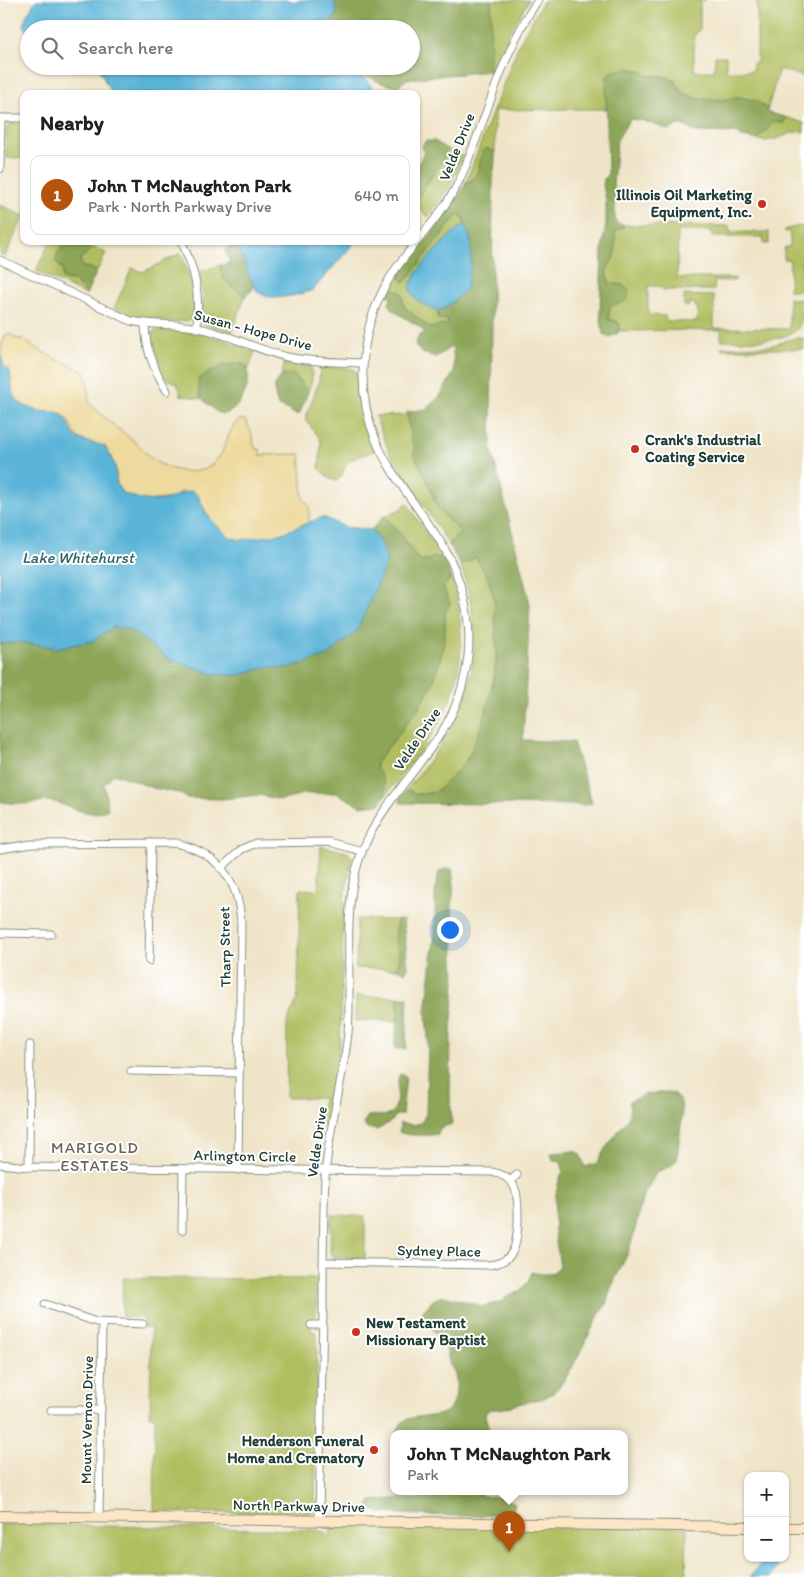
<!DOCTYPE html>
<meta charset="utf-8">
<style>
:root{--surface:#fff;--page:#f2f2f2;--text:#222;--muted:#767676;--line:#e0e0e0;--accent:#b45309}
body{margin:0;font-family:Itim,sans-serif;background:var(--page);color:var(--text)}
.controls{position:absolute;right:15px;bottom:15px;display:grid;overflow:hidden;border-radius:10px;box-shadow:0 1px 4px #0004}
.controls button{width:45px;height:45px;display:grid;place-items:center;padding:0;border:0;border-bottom:1px solid var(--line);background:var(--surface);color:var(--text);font:25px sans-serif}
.you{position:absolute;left:449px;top:929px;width:18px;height:18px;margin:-12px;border:4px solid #fff;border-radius:50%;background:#1a73e8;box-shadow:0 0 0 8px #1a73e833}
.badge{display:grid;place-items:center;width:32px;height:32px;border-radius:50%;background:var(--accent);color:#fff;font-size:16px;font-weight:700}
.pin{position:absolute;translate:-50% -41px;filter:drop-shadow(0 1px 2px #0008)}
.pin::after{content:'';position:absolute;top:26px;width:18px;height:15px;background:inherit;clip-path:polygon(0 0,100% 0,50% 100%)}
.popup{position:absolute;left:390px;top:1430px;width:238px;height:65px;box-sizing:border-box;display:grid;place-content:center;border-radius:10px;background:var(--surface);filter:drop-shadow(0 1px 4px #0005);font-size:16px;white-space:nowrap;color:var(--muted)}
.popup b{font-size:19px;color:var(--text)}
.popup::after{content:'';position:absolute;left:50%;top:100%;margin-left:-10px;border:10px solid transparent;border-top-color:var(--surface)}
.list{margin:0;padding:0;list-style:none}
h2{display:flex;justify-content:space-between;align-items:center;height:65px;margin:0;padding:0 20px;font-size:21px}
h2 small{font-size:16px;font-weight:400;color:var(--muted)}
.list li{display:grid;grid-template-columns:32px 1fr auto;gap:15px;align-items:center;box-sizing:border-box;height:80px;margin:0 10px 10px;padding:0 10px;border:1px solid var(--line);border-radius:10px}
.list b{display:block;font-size:19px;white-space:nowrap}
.list p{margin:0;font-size:16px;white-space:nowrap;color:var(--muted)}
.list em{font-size:16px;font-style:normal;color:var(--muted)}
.icon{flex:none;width:28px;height:28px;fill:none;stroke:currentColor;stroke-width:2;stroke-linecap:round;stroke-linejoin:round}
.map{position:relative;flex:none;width:804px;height:1577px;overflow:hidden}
.search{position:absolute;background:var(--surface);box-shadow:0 1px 4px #0004;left:20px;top:20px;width:400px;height:55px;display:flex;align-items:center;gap:12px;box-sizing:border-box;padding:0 18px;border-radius:28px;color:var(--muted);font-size:19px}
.panel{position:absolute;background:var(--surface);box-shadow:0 1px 4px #0004;left:20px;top:90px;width:400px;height:155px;border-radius:10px}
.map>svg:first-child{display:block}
</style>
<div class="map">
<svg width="804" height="1577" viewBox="0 0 804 1577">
<rect width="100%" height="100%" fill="#fff"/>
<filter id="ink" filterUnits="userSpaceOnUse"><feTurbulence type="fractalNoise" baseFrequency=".02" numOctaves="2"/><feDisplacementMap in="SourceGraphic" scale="10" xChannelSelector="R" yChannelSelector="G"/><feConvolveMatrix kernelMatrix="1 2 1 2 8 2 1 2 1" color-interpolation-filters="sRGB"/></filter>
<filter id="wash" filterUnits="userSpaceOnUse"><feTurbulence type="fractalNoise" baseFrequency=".0096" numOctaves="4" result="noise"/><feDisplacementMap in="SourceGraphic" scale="20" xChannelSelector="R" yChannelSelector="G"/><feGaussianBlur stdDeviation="1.12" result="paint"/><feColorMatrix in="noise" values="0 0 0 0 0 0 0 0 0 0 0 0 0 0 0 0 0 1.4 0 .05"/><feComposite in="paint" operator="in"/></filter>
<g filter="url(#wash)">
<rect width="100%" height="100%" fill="#efe4c7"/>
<g fill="#b1be60" stroke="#687e4a">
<polygon points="491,0 529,0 510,32 494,72 490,71"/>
<path d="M544,0H706L700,1V29L694,36V71H714L715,56H726V71H753V63H757V0H803L804,77L779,69L768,108L764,107L758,101L738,97L721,100L699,99L685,94L681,90L675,81L661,75L648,76C639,67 626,69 614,71L607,96L606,109L495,110V152H491L488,149L482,151C479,166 480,176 465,184L517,49L524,34Z"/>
<path d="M785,117L804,123V132C792,128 776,145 758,140L761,134L766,131L773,122L783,123L786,120Z"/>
<path d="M11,123L24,124C24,134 14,143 24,153V158H6V128Z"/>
<polygon points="447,149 463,156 449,187 428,217 416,206 416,200 444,158"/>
<polygon points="0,205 24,216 5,257 0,254"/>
<path d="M458,214L463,217L465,224C445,237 422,263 410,284L426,306L438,311V319H447L449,324L430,328L404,307L402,293L391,287L400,273V278L406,281Z"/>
<path d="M623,225L729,226L730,232H769V244H764L763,237H712L711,231H678L677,278H735V281H715L714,290H664L659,286H648V315L665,316L666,321L697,322L698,307H695V303H689V306H684V295L714,296V328L789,329V298L800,300C800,307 802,317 800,324C793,345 738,340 721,340V330L619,331V329L613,320L608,319L610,306L623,285L610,283C601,267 613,265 615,254C616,246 614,238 616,230L623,229Z"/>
<polygon points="798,226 804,227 801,287 796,291 789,290 790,260 784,259 784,248 790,246 790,233 784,231 787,229"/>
<polygon points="50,241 67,241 56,262 63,271 62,274 65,281 73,281 84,292 87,293 86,295 36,271"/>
<polygon points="91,246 106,253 97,271 90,268 82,267 80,259 81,257 85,255"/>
<path d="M181,253C188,270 200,304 190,320C169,326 134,317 114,308L132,268L143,272Z"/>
<path d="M223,264L220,267C222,282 236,287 245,297L232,332L205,324L202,319L203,297L199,272Z"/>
<path d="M155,330L198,333L221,339L255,352L248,371L247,367L224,365L205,375L199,394L201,399L180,395V390L177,384C174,381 169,381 166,378C156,372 152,345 151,335Z"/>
<polygon points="798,337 804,339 804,349 721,349 721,347 770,346"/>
<polygon points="285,362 311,367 312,369 312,381 308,392 299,380 284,375 281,376"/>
<path d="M324,367L351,368L356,372C359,400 362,425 374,451C367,454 353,457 348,463C342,469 345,475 337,481C330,480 324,474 319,468L321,443L319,437L305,420L319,381L320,369Z"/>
<polygon points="408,415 411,432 411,438 415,447 414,454 427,480 438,509 462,533 454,538 449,545 389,451 375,416"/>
<polygon points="407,503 443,559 436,557 420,562 401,535 384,516 399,510"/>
<path d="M475,557C525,599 485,821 406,791C420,772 435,755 447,735C480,681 481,623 460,564L469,562Z"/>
<path d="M451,575C468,633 465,688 429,739C415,759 399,777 385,797C385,783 376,775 376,763L417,710L433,683L441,656L445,636V612L450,604L443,587L449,581Z"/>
<polygon points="321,846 348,852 352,858 344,899 340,1042 326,1127 318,1126 323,1098 286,1098 287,1022 297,1000 298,993 300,889 318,890"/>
<polygon points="357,919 397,920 395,936 400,955 397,969 356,968"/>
<polygon points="356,996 398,997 398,1021 355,1021"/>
<polygon points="331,1215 365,1216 365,1258 336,1257 332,1256 330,1252"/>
<polygon points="123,1278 317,1279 316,1316 311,1320 311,1330 315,1332 317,1335 315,1508 312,1512 304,1514 154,1512 155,1417 150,1416 151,1328 144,1328 144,1318 122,1317"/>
<polygon points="331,1521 687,1527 686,1577 0,1577 0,1524 313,1530 324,1532 330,1538"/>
</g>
<g fill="#8ca556" stroke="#567145">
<path d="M334,0H491L490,71L407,79L397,87C389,86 364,77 360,71L336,73L325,78H319L313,66H411V29H291L305,22L334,20L336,4Z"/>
<path d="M629,68L644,72L648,76L669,77L675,81L681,90L685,94L699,99L721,100L738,97L758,101L764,107L768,108L767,112L785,117L786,120L783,123L773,122L763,134H761L758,140L742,137L736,133L699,132L693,131L682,125H678L669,130L644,121L630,119L617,140L613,184L615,196V219L617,223L623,225L624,227L616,230C614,238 617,246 615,254C612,265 601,268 610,283L623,285L629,291L628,297L624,302L610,306L608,319L618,322L620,325L618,333L609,337L603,334L600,312L602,250L606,223V200L603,185L604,179L608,174L606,87L607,78L610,72Z"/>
<polygon points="425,141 435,141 447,149 444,158 416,200 416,169 424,152 422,146"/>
<path d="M485,148L495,152C496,159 493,174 493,183L491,447L530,604L523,740L573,742L592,803L586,805L400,803L401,797L406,791H411L415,794L435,793L467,761L484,719L492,689L497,661L494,598L487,576L475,557L469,562L460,564L449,545L454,538L461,533L438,509L427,480L414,454L415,447L411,438V432L408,424L407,412L426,409L440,396L454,372L453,348L451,347L436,357L422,353L415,346L419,335H422L424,332C416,323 408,320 399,314C395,312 392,308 389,305L391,297L387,294L391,287L402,293L404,307L430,328L448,324L447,320L438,319V311L447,307L471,241L463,217L458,214L406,281L403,282L400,278V273L441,221L457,199L465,184L473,180L478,172L482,151Z"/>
<polygon points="67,241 83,241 91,246 89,251 80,259 82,267 90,268 97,271 87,293 84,292 73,281 62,279 63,271 55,260 57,254"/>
<path d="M234,244L238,245L253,285L252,290L245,297C236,288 220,282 220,267L230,262L225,250L231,245Z"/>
<path d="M241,363L247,367C248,373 249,377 248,383C246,394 233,419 219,413C216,412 212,408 210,406C199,398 199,392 198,379L224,365Z"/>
<path d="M293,374L308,392L300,413L297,415L278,405C272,389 272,375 293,374Z"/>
<path d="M384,516L401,535L420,562L436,557L443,559C449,570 454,577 443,587L450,604L445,612V636L441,656L433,683L417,710L376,763V768C385,779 389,792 380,804L361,806L336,793L301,794L292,798L281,800L259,795L222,799L187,798L179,793L153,788L116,774L113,775L104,784L108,809C86,822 66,800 44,801C40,801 36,803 32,803C21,805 11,803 0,802V644L20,642L57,648L93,641L113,627L128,629L171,660L216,675H240L265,667L287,668L382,545L371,530Z"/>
<path d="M447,868L452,869L454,884L452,906L455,983L451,1032L450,1097L452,1124L440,1128L438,1134C431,1136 405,1136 399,1132L400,1123L413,1125L421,1123L426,1114L428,1040L426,1013L435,931V889L439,872Z"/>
<polygon points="397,920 403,920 408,968 405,972 397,969 400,955 395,943"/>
<polygon points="398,997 408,997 406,1049 395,1049 395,1039 398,1021"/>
<path d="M400,1074L406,1076L402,1115H396L392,1121L377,1130L366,1128L363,1123L368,1116C374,1114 382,1117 388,1115C402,1110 394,1083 400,1074Z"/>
<path d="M669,1092L674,1094L681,1102L682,1115L677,1160L671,1166L657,1172L643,1196L634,1234L627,1255L611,1288L606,1305L599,1315L572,1368L560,1386L553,1393L544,1398L517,1404L501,1409H491L487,1411L485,1415L489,1430L486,1433H397C405,1398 460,1440 456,1380C455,1372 452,1369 449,1362C448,1358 448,1354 447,1351C445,1345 440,1339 436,1334C431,1326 424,1322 422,1312L434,1299L443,1296L473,1303L481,1307L503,1301L507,1296L519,1292L528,1282L532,1272C543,1275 551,1276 559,1267C560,1255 555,1244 555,1232C554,1214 554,1187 563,1171L561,1161L553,1160L551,1153L574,1151L580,1153L585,1167L597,1163L605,1149L629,1117L630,1101L646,1094Z"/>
<path d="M428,1491H477L478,1494C492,1499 500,1495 515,1503L512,1514C468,1518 424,1515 380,1513L373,1510L369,1506L371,1501L402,1498L419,1499Z"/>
</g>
<path fill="#eeda9e" stroke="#868c69" d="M7,334H10L17,339H24C41,355 64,361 85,372L87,379L89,402C102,417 119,429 135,442C141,447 145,453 151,458C167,471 199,479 215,462C227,450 226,431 239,420H245L251,431L255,449H260V455L300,454L303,499L309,506V523C299,525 290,531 280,534C270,537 239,542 230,538C214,530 204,510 198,495L181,492L173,498L145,501L122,493L117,484L115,465L95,443C66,439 78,426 62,414C57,411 52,412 47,412C39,411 27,408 21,404C8,396 14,383 10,372C9,370 6,368 4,366C0,356 0,342 7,334Z"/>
<g fill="#5ab4d7" stroke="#3c7886">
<polygon points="36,0 288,0 297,2 300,0 334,0 337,12 334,20 305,22 291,29 29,29 29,34 24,27 26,16"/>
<path d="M97,66H313L319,78H325L353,67L360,71L377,94H113C105,85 104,76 97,66Z"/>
<path d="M465,224L471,242V266L466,289L447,307L438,311C428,307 414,302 411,291C406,275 452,233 465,224Z"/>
<path d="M236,241H356L313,290C300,295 269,303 257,291C253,287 239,250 236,241Z"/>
<path d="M0,356L4,366L9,371C13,399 15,407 46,412C51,412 56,411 61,414C69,419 69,430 75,436C82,443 96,443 105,446L115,465L117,484L122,493C140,499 154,505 173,497C180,494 184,492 192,491L198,495L206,513L218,527L229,537L240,540L280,534L323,517L345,527L371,530L382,545L387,561L357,631L328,656L287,668L265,667L240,675H216L171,660L128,629L113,627L93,641L57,648L20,642L0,644Z"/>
<polygon points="766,1558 784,1558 771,1577 750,1577"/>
</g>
</g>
<g filter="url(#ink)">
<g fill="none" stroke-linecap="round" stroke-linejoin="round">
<defs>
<g id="street">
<polyline points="0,118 24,118"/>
<polyline points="0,169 1,118"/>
<path d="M181,241C197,273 199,293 197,328"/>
<path d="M0,260L131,321C154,326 177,323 199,328C229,334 257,350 287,357C311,362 337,362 363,363"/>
<path d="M145,324C146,352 153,367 167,391"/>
<path d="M0,849L32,844L175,843C217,852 239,880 241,923L238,1170"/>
<polyline points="221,868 242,849 256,843 329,842 362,851"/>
<polyline points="0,933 51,934"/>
<polyline points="149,961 151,843"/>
<polyline points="131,1071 239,1073"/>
<path d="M0,1164L29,1167C183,1169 337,1169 492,1172C520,1177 518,1198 518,1221C517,1245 515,1264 486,1265L323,1262"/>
<polyline points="29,1167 30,1045"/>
<polyline points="510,1181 517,1175"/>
<polyline points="182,1230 183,1169"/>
<polyline points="45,1304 96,1322 143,1324"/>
<polyline points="311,1325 322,1325"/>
<polyline points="51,1410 101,1410"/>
<polyline points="99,1517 102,1323"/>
<path d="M319,1521C320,1450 322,1379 323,1309C323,1265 323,1222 325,1178C328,1129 343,1082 348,1033C352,981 343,919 356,870C370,815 412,779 441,733C456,710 465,683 468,656C472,619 462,578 443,546C422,511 394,481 377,443C351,382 362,311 403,259C423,233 446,209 460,179C487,120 500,55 538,0"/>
</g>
<g id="secondary">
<polyline points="0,1516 748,1527"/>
<polyline points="785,1528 804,1528"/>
</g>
</defs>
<use href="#street" stroke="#87907e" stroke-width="9"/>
<use href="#secondary" stroke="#87907e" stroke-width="12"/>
<use href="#street" stroke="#fff" stroke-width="7"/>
<use href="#secondary" stroke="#fee5c5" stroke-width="10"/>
</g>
</g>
<g fill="#c8321e" stroke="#fff" stroke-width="2">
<circle cx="762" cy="204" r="5"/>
<circle cx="635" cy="449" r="5"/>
<circle cx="356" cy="1332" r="5"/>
<circle cx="374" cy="1450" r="5"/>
</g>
<g text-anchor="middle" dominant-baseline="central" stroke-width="4" stroke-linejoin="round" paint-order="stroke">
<g font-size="15" fill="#1f3d34" stroke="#fff">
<text transform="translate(457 147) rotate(-68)">Velde Drive</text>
<text transform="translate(253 330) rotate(15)">Susan - Hope Drive</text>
<text transform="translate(417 739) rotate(-56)">Velde Drive</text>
<text transform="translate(225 947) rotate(-91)">Tharp Street</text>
<text transform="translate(317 1142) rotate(-82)">Velde Drive</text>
<text transform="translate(245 1156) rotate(1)">Arlington Circle</text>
<text transform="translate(439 1251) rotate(1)">Sydney Place</text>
<text transform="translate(87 1420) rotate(-89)">Mount Vernon Drive</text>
<text transform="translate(299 1506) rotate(1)">North Parkway Drive</text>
</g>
<g font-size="15" font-weight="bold" fill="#1f3d34" stroke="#fff" text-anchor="end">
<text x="752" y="195">Illinois Oil Marketing<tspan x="752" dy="17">Equipment, Inc.</tspan></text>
<text x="645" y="440" text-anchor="start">Crank's Industrial<tspan x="645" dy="17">Coating Service</tspan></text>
<text x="366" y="1323" text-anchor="start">New Testament<tspan x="366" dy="17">Missionary Baptist</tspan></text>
<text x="364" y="1441">Henderson Funeral<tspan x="364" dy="17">Home and Crematory</tspan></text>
</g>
<g font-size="16" font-style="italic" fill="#316165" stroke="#fff">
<text x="78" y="557">Lake Whitehurst</text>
</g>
<g font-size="16" letter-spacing="1" fill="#676457" stroke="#fff">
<text x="95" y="1147">MARIGOLD<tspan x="95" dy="18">ESTATES</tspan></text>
</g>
</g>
</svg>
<div class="controls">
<button>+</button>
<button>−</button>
</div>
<div class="you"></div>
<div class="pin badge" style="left:509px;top:1552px">1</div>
<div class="popup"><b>John T McNaughton Park</b>Park</div>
<div class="search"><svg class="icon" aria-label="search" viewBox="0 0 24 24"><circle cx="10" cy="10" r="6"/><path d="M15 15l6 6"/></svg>Search here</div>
<section class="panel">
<h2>Nearby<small></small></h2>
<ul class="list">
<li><span class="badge">1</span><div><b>John T McNaughton Park</b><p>Park · North Parkway Drive</p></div><em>640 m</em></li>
</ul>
</section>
</div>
